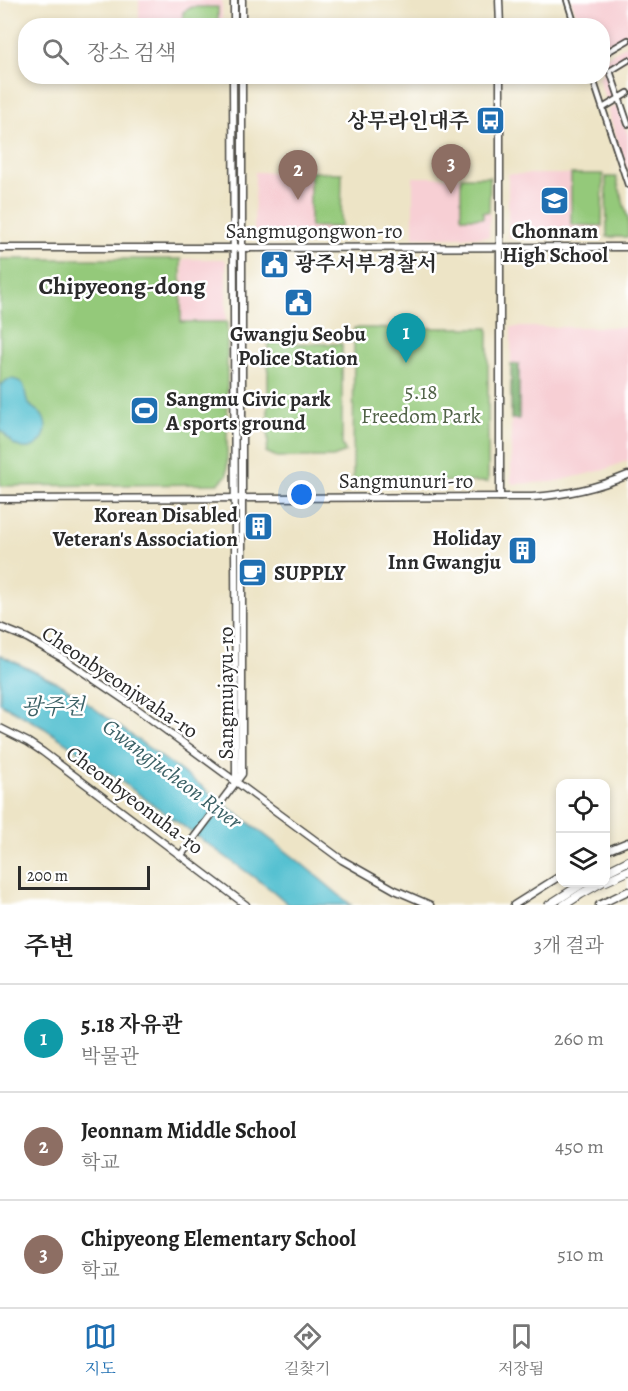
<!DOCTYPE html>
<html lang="ko">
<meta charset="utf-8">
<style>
:root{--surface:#fff;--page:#f6f6f6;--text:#222;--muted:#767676;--line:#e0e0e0;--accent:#1f6fb2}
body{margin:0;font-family:Alegreya,"Noto Serif KR",serif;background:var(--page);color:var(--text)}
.controls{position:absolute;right:18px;bottom:18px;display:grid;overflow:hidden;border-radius:12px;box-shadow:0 3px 9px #0003}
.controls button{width:54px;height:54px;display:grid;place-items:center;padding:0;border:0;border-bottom:2px solid var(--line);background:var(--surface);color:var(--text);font:30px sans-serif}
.scale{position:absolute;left:18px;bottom:15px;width:132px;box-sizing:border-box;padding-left:6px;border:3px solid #2b2b2b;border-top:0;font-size:16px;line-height:21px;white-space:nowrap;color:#2b2b2b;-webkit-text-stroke:4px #fff;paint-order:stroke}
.you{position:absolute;left:302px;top:495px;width:21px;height:21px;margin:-15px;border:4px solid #fff;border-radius:50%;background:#1a73e8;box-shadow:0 0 0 9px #1a73e833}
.badge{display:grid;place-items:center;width:39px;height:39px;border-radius:50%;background:var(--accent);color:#fff;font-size:20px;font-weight:700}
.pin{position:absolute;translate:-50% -50px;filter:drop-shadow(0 2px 3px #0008)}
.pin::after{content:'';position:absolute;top:32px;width:21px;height:18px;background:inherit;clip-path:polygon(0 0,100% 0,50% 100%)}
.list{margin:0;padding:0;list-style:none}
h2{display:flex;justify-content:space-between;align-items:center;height:78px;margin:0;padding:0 24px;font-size:26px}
h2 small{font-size:20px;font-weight:400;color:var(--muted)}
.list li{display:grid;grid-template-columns:39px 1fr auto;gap:18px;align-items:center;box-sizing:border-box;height:108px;padding:0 24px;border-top:2px solid var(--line)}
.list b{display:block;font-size:22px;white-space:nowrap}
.list p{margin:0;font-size:20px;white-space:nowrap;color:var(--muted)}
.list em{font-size:20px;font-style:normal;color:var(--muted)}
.icon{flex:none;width:33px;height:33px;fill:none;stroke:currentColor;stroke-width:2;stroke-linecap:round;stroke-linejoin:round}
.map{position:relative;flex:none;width:628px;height:905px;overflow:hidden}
.search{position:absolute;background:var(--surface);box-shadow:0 3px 9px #0003;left:18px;right:18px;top:18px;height:66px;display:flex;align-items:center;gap:15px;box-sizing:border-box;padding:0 21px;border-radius:24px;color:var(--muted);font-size:22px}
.sheet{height:402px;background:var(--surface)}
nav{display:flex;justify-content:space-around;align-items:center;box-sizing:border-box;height:84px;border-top:2px solid var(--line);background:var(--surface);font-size:16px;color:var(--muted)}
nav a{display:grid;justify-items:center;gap:3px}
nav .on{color:var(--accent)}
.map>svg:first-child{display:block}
</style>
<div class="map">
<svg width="628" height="905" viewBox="0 0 628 905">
<rect width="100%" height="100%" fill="#fff"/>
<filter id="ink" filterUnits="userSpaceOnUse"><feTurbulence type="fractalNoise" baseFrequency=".0167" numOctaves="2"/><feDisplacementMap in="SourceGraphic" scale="12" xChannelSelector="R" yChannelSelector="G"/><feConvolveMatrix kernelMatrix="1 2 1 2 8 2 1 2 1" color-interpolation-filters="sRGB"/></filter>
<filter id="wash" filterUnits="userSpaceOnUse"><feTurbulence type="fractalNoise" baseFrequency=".008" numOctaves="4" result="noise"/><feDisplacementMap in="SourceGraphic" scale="24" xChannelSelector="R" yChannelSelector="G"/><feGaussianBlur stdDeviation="1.35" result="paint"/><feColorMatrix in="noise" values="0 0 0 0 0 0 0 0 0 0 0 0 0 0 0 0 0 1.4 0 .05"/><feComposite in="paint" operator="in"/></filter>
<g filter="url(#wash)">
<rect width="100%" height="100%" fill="#ede4c6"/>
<g fill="#f7cfd4">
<polygon points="139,0 222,0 222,25 139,26"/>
<polygon points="571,0 628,0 628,36 603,51 602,26 580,25"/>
<polygon points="628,44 628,57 609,69 608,72 616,96 609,100 605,98 598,77 602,76 603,59"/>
<polygon points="615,106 618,106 628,135 628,172 608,112 609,109"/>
<polygon points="255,172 342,173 341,238 254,238"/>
<polygon points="508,174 603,174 602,238 508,238"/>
<polygon points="413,177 490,177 489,237 413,237"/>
<polygon points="183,259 224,259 226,262 226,321 182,321"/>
<polygon points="511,327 628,327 628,460 604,470 553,482 514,484 511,482"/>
</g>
<g fill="#94c97a" stroke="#607a52" stroke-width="1.5">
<polygon points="192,7 218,7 218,25 183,25 183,12"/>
<polygon points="310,172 342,173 341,227 310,227"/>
<polygon points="571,174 603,174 602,226 571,225"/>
<polygon points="461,177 490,177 489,212 483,212 483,218 463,218 461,216"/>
<polygon points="606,177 616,177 628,219 628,237 607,237"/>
<polygon points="0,259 181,259 181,322 227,322 227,475 218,484 0,486"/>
<polygon points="354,328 488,328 488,482 353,480"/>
<polygon points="268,343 342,344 342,444 346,452 333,457 277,457 266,452 268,444"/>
</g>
<rect fill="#77ad6a" stroke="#516c4a" stroke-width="1.5" x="511" y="364" width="8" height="55"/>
<g fill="#57c1d1" stroke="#41767e" stroke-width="1.5">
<path d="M12,379C28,382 23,389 27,400C29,408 39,410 43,417C53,434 35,455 17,446C9,443 7,434 0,430V386L7,380Z"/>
<polygon points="0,655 62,685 109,719 200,785 296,859 351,905 289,905 273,891 90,759 44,728 0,703"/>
</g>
</g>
<g filter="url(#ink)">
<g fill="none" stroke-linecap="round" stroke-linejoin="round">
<defs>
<g id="minor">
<polyline points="567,0 575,26"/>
<polyline points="602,55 628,40"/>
<polyline points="628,60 610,71 628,124"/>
<polyline points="592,76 628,185"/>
<polyline points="603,108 628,93"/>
</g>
<g id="tertiary">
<polyline points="499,0 500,26"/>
<polyline points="234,26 234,0"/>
<polyline points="242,26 242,0"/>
<polyline points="233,76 236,781"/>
<polyline points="500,76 500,497"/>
<polyline points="0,248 234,248"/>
<polyline points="242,248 628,247"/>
<path d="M0,499L532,497C565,495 597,488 628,475"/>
<polyline points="0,627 27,638 64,659 129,703 342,860 395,890 430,905"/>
<polyline points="0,728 28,742 43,752 246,905"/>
<polyline points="606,851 628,842"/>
<polyline points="181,855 242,774 242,76"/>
<polyline points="514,905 560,876"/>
<polyline points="599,905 628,891"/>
</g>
<polyline id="secondary" points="234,248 242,248"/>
<g id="trunk">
<polyline points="606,872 628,861"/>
<polyline points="606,881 628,871"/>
<polyline points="549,905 585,882"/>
<polyline points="564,905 581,894 602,882"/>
</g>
</defs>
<use href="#minor" stroke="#484742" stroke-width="8"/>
<use href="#tertiary" stroke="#484742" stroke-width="9"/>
<use href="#secondary" stroke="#484742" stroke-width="10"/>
<use href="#trunk" stroke="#484742" stroke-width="10"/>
<use href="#minor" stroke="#fff" stroke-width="4.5"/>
<use href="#tertiary" stroke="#fff" stroke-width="6"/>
<use href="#secondary" stroke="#fff" stroke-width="7"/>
<use href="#trunk" stroke="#fff" stroke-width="8"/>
</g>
</g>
<defs>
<symbol id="bus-square" viewBox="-11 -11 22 22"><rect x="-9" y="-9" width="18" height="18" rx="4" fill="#1f6fb2" stroke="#fff"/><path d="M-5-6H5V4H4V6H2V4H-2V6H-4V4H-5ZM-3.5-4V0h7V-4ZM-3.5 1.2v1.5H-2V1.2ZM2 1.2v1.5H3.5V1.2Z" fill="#fff"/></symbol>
<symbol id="school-square" viewBox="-11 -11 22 22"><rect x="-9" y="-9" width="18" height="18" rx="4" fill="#1f6fb2" stroke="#fff"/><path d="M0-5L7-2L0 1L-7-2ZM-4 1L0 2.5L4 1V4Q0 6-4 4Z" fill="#fff"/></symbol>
<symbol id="civic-square" viewBox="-11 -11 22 22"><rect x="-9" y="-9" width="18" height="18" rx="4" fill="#1f6fb2" stroke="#fff"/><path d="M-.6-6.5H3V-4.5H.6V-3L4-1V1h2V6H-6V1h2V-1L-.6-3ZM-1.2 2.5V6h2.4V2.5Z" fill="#fff"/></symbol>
<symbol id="stadium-square" viewBox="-11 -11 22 22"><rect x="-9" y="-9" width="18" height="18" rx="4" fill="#1f6fb2" stroke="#fff"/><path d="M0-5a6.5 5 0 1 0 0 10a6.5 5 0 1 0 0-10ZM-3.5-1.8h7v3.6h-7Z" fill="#fff"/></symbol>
<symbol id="building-square" viewBox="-11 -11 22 22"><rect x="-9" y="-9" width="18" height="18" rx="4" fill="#1f6fb2" stroke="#fff"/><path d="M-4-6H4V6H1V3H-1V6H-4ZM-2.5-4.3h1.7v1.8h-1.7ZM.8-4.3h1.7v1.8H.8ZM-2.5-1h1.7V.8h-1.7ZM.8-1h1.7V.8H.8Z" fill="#fff"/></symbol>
<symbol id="cafe-square" viewBox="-11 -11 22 22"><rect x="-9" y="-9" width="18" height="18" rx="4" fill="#1f6fb2" stroke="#fff"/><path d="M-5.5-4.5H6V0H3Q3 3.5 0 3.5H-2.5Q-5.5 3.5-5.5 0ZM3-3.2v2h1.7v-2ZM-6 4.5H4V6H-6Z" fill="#fff"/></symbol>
</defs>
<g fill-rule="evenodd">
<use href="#bus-square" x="474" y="104" width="33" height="33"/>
<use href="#school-square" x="538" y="184" width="33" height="33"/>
<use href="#civic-square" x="258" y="248" width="33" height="33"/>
<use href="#civic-square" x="282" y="286" width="33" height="33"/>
<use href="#stadium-square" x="128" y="394" width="33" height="33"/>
<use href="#building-square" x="242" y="510" width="33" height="33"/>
<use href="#building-square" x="506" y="534" width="33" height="33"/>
<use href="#cafe-square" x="236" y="556" width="33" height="33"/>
</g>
<g text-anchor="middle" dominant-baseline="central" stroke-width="5" stroke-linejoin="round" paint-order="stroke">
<g font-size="21" font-weight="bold" fill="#2b2b2b" stroke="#fff" text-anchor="end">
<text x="469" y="121">상무라인대주</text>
<text x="555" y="231" text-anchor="middle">Chonnam<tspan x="555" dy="24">High School</tspan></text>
<text x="295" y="264" text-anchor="start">광주서부경찰서</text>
<text x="298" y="334" text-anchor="middle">Gwangju Seobu<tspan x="298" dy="24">Police Station</tspan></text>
<text x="166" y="399" text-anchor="start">Sangmu Civic park<tspan x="166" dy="24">A sports ground</tspan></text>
<text x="238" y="515">Korean Disabled<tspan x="238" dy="24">Veteran's Association</tspan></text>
<text x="501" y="538">Holiday<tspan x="501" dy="24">Inn Gwangju</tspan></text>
<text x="274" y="573" text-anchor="start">SUPPLY</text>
</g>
<g font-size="21" fill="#2b2b2b" stroke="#fff">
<text x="314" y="231">Sangmugongwon-ro</text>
<text x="406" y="481">Sangmunuri-ro</text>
<text transform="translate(120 682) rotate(34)">Cheonbyeonjwaha-ro</text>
<text transform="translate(226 693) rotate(-90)">Sangmujayu-ro</text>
<text transform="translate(135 800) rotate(37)">Cheonbyeonuha-ro</text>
</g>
<g font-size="21" fill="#506247" stroke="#fff">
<text x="421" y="392">5.18<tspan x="421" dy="24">Freedom Park</tspan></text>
</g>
<g font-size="22" font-style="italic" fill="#3a6065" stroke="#fff">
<text x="53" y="707">광주천</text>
<text transform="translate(172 774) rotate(37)">Gwangjucheon River</text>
</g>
<g font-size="24" font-weight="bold" fill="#2b2b2b" stroke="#fff">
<text x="122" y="286">Chipyeong-dong</text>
</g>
</g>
</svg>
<div class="controls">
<button><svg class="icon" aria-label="locate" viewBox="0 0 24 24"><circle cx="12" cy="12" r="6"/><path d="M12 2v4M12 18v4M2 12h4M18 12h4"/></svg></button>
<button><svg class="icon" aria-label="layers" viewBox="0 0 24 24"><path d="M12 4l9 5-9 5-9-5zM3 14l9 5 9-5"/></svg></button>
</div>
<div class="scale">200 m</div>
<div class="you"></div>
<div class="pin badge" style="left:406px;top:363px;background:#0f9aa8">1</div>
<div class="pin badge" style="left:298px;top:200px;background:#8d6e63">2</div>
<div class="pin badge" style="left:451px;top:194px;background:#8d6e63">3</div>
<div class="search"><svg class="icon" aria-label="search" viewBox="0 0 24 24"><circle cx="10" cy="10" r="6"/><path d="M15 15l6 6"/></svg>장소 검색</div>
</div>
<section class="sheet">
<h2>주변<small>3개 결과</small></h2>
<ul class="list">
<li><span class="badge" style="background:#0f9aa8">1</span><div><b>5.18 자유관</b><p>박물관</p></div><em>260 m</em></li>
<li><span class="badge" style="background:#8d6e63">2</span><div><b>Jeonnam Middle School</b><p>학교</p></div><em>450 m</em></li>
<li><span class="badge" style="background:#8d6e63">3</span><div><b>Chipyeong Elementary School</b><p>학교</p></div><em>510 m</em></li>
</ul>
</section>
<nav>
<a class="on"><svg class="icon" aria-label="map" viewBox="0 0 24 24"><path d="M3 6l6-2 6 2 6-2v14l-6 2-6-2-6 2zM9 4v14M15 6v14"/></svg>지도</a>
<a><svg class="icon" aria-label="directions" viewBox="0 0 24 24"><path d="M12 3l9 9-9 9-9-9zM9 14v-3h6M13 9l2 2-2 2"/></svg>길찾기</a>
<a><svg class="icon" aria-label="saved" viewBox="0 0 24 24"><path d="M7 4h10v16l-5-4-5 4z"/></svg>저장됨</a>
</nav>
